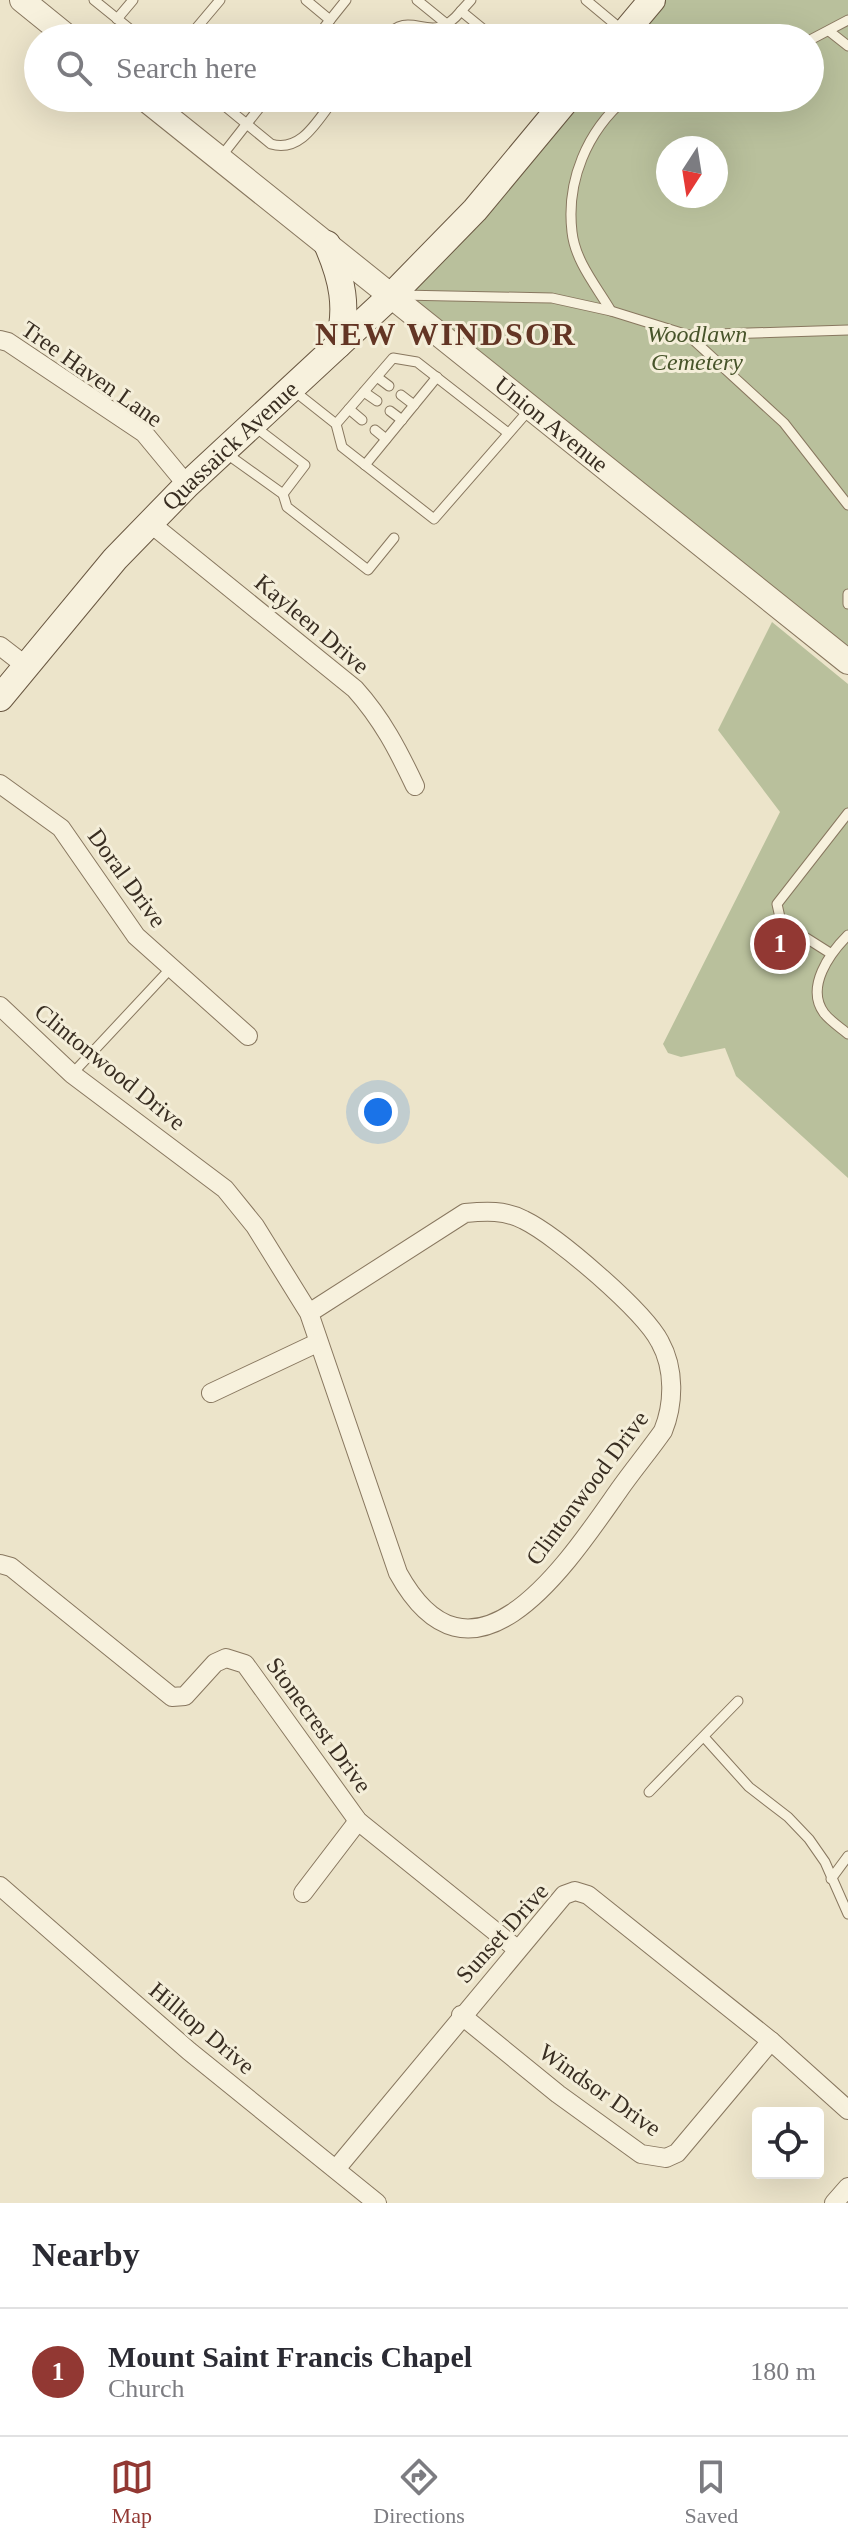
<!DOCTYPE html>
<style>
:root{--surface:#fff;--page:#f2f2f3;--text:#2b2b33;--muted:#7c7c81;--line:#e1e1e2;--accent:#923833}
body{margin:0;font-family:Georgia,serif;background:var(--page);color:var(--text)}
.controls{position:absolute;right:24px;bottom:24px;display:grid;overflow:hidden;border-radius:8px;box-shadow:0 8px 32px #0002}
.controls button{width:72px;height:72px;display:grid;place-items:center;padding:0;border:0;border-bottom:2px solid var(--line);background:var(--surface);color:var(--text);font:40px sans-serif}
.compass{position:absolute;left:656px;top:136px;width:72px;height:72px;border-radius:50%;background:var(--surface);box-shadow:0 8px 32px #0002;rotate:192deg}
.you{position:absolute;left:378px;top:1112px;width:28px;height:28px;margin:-20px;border:6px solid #fff;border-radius:50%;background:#1a73e8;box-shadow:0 0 0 12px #1a73e833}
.badge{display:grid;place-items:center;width:52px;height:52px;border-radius:50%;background:var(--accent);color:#fff;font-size:26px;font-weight:700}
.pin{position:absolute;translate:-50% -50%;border:4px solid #fff;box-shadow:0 2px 8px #0006}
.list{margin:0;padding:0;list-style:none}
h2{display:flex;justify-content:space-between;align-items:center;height:104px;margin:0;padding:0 32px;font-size:34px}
h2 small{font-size:26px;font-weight:400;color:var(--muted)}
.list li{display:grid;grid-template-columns:52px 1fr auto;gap:24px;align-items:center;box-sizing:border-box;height:128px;padding:0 32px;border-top:2px solid var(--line)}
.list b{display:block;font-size:30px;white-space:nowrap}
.list p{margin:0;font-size:26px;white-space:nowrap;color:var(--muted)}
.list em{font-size:26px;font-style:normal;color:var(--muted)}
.icon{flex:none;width:44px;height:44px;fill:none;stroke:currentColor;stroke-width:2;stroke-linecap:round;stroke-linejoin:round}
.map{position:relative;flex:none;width:848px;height:2203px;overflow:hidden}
.search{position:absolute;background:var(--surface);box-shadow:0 8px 32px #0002;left:24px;right:24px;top:24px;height:88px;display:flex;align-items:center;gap:20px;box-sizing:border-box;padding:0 28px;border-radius:44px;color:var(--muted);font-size:30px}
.sheet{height:232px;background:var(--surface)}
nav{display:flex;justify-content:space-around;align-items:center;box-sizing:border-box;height:112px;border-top:2px solid var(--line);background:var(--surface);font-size:22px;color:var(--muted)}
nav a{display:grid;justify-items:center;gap:4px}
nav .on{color:var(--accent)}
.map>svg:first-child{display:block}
</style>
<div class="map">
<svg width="848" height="2203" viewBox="0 0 848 2203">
<rect width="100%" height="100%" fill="#ece4ca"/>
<g fill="#b9c09c" fill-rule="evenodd">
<path d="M652,0H848V666L392,295L570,98H810V38H620ZM668,148H716V196H668Z"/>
<polygon points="772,622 848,684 848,1178 736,1076 725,1048 681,1057 668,1053 663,1044 780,812 718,730"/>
</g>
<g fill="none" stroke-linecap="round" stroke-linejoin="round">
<defs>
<g id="service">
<polyline points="94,0 141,38"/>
<polyline points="306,0 330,20 316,38"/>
<polyline points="417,0 449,26"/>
<polyline points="471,0 461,11 494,38"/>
<polyline points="586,0 622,30"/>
<polyline points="117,19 133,0"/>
<polyline points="330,20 346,0"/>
<polyline points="829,31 848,46"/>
<polyline points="188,38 220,0"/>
<path d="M385,38C412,5 430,50 461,11"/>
<polyline points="810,40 848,20"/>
<path d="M215,98L271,144C302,153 318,119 335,98"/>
<polyline points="220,158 267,98"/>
<polyline points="401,295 552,298 611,311 688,335 848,330"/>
<path d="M611,311C597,287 575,261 572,232C566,181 587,131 626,98"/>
<polyline points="688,335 784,423 848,505"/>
<polyline points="377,377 389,386"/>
<polyline points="293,390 336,424 342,447 434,519 529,410"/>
<polyline points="364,392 377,401"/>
<polyline points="401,395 414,405"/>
<polyline points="349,409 362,420"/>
<polyline points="390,411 402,420"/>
<polyline points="336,424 393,358 417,362 508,433"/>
<polyline points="375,430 386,439"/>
<polyline points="227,454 283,494 305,465 254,426"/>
<polyline points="365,465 437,377"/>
<polyline points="283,494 287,507 368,570 394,538"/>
<polyline points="848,594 848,604"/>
<path d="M848,935C830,953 805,987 824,1013C830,1021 841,1028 848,1034"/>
<polyline points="830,953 781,922 777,904 848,813"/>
<polyline points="72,1074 171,968"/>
<polyline points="704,1737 749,1787 788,1817 809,1839 825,1862 848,1914"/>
<polyline points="649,1792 738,1701"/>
<polyline points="831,1879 848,1856"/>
</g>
<g id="minor">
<polyline points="0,340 8,342 144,433 187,485"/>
<path d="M150,523L355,689C382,719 398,750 415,786"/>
<polyline points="0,646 26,666"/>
<polyline points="0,784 61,828 136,936 248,1036"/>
<path d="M0,1006L72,1074L225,1189L255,1226L309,1313L398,1573C473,1709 569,1561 619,1490C633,1470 649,1451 663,1431C674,1404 675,1369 660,1342C644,1311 557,1236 524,1220C505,1210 486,1211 465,1213L309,1313"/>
<polyline points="211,1393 317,1343"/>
<polyline points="0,1564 11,1567 172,1697 185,1696 215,1663 226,1658 245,1664 358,1821 517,1949"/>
<polyline points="0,1886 189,2051 377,2203"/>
<polyline points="303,1893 358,1821"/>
<polyline points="461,2015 558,2094 641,2154 666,2158 677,2153 771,2041"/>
<polyline points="336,2169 564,1895 575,1891 588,1895 771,2041 848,2110"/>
<polyline points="834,2203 848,2187"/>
</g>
<g id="tertiary">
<polyline points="22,0 69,38"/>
<path id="s1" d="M144,98L848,662"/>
</g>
<g id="secondary">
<polyline points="620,38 652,0"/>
<path d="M327,244C342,278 349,308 338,345"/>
<path id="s2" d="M0,698L115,559L187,485L392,295L475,210L568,98"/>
</g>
</defs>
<use href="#service" stroke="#88775f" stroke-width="11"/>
<use href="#minor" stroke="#88775f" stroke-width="20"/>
<use href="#tertiary" stroke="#88775f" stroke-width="26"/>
<use href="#secondary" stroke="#6a5842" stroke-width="28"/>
<use href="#service" stroke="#f7f1dd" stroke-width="9"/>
<use href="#minor" stroke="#f7f1dd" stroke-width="18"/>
<use href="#tertiary" stroke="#f7f1dd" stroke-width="24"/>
<use href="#secondary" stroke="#f7f1dd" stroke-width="26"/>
</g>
<g text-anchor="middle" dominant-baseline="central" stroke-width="6" stroke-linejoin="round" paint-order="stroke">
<g font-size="24" font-style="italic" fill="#47542a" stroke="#f4eed9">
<text x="697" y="334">Woodlawn<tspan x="697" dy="28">Cemetery</tspan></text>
</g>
<g font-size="24" fill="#392e22" stroke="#f4eed9">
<text transform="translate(92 374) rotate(35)">Tree Haven Lane</text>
<text stroke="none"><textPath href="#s1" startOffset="522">Union Avenue</textPath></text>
<text stroke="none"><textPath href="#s2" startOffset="342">Quassaick Avenue</textPath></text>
<text transform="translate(312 624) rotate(40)">Kayleen Drive</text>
<text transform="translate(127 878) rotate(54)">Doral Drive</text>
<text transform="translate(110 1067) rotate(39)">Clintonwood Drive</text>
<text transform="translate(587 1488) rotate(-53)">Clintonwood Drive</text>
<text transform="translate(319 1725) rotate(54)">Stonecrest Drive</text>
<text transform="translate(502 1933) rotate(-48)">Sunset Drive</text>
<text transform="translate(202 2028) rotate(40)">Hilltop Drive</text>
<text transform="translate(600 2090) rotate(35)">Windsor Drive</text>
</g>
<g font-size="32" font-weight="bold" letter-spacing="2" fill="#633524" stroke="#f4eed9">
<text x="446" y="334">NEW WINDSOR</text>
</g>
</g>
</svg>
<div class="controls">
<button><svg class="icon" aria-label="locate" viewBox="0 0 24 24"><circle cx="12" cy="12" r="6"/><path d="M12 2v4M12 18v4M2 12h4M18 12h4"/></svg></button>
</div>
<svg class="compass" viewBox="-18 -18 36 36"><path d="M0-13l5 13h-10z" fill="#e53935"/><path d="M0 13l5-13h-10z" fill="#7c7c81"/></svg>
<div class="you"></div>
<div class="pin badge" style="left:780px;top:944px">1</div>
<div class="search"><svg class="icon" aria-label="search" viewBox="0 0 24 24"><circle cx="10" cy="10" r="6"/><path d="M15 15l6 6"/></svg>Search here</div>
</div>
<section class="sheet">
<h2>Nearby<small></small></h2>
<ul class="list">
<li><span class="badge">1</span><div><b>Mount Saint Francis Chapel</b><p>Church</p></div><em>180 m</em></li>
</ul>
</section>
<nav>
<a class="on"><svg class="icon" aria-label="map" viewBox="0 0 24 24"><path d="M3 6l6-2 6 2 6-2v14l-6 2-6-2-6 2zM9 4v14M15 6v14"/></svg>Map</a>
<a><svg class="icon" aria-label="directions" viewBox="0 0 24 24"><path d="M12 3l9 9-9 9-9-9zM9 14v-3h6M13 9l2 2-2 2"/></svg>Directions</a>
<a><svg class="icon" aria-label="saved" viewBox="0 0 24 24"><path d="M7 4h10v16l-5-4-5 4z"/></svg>Saved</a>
</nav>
